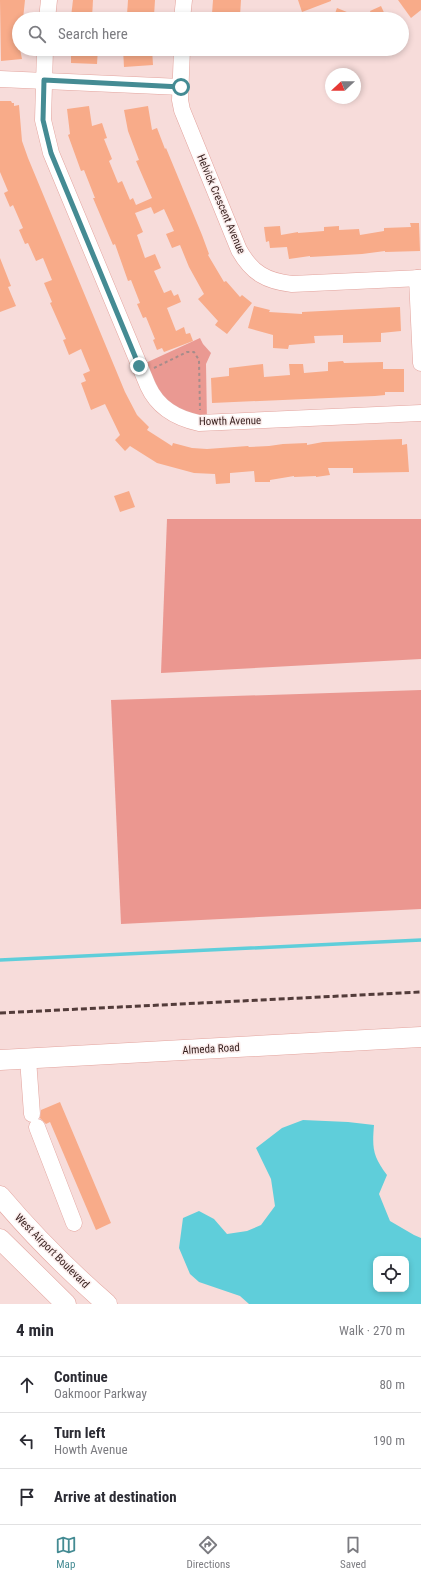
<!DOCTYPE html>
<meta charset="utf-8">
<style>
:root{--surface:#fff;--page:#f2f2f3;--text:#2b2b33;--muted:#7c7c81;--line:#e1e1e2;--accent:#448b93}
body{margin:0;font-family:"Roboto Condensed",sans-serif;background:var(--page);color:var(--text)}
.controls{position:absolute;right:12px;bottom:12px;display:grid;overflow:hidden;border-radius:8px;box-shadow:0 2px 6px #0003}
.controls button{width:36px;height:36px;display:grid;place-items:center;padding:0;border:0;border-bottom:1px solid var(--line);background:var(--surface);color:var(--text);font:20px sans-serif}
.compass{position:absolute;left:325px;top:68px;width:36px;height:36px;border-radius:50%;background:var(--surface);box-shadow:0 2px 6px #0003;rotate:248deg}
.stop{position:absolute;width:12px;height:12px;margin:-9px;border:3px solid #448b93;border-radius:50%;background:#fff}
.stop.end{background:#448b93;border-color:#fff;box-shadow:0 1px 4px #0008}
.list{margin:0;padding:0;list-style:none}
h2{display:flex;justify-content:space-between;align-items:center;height:52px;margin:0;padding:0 16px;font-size:17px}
h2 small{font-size:13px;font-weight:400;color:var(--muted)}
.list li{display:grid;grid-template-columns:26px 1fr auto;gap:12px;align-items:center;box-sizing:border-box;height:56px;padding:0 16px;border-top:1px solid var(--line)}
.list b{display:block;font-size:15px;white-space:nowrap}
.list p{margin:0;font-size:13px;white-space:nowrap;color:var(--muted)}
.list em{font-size:13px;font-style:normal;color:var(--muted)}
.icon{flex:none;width:22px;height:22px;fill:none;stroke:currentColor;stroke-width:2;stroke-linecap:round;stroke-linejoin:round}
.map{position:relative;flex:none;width:421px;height:1304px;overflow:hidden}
.search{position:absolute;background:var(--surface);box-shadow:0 2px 6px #0003;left:12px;right:12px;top:12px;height:44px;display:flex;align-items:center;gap:10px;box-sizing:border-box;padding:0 14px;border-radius:22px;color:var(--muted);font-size:15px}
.sheet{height:220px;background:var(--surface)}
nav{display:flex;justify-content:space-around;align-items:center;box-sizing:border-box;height:56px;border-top:1px solid var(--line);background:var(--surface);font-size:11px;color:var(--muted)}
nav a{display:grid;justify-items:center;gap:2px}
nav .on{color:var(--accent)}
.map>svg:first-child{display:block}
</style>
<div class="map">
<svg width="421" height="1304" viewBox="0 0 421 1304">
<rect width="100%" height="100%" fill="#f7dcda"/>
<polygon fill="#ea9992" points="200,338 203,344 211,353 206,364 207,423 180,417 139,366"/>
<g fill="#eb9790">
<polygon points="167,519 421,519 421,659 161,673"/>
<polygon points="421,690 421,909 121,924 111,700"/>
</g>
<path fill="#5fceda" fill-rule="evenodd" d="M303,1120L348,1122L374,1125C372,1149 373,1156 387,1175L379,1194L390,1221L414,1235L421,1238V1304H249L240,1296L199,1282L190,1274L179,1248L183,1218L199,1211L214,1219L227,1234L247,1231L261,1225L275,1206L271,1179L256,1148L282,1128ZM376,1259H406V1289H376Z"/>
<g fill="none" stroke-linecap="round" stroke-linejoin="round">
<polyline stroke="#5fceda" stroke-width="3.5" points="0,960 421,940"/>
</g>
<g fill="#f8ab89">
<polygon points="0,0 25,0 23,19 19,19 19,49 20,49 22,59 1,61"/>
<polygon points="73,0 93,0 92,18 71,17"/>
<polygon points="128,0 155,0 154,16 127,15"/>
<polygon points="213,0 241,0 240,16 212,14"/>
<polygon points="298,0 331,0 331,1 302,12"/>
<polygon points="398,0 421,0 421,10 411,18"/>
<polygon points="381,6 387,19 373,19 370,11"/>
<polygon points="337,8 364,19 333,19"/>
<polygon points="71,49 98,49 97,64 71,63"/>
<polygon points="123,49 152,49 153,65 124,67"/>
<polygon points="0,101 11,101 12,103 14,103 14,106 19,105 22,141 28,158 125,392 137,415 149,427 147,430 172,446 173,443 192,448 207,449 248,446 249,447 269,446 283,444 307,443 307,445 323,442 402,439 402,445 407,444 409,472 353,473 353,468 328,468 330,475 316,477 316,476 294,477 294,476 270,480 270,482 255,482 254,471 230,473 230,483 216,484 215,474 194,473 157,463 130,446 125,451 115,440 120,435 105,404 91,410 81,383 86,381 83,374 90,371 81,349 69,355 63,340 66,339 50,303 52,302 44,283 52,280 43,258 36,261 28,243 25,244 19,230 23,228 13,205 10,207 4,193 8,191 0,172"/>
<polygon points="89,106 92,126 102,123 107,138 104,139 112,159 109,161 118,183 122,181 130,200 133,198 136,205 152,198 136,161 139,160 128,131 124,110 148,106 152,130 157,128 165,149 166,148 202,235 209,254 208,255 224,282 226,281 240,297 242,295 252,303 227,334 215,325 218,321 198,299 204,294 189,267 180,245 172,248 166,234 174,231 164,209 154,214 151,207 135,213 143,232 137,235 145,258 155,254 161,268 154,271 164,293 171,290 174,296 178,294 181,302 167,308 176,331 184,327 186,334 190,333 193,341 164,352 162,348 157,350 153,340 155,339 146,317 143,318 137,304 140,303 131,280 128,281 115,244 113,245 93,198 95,198 84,170 81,171 68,135 70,134 67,109"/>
<polygon points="410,223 419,223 420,251 385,252 385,251 362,254 310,257 310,256 289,259 287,247 270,248 269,241 266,242 264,227 280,226 281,235 298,232 298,233 324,231 324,227 339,226 339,230 359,229 360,235 384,231 384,228 411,227"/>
<polygon points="0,258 11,286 8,287 16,306 0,312"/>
<polygon points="254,306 270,310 269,312 302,314 302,312 400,307 401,331 381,333 381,342 343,343 343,335 314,336 315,343 289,345 288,349 273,348 273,335 248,328"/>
<polygon points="343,361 344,363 383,362 383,369 404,369 404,392 385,392 385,395 375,396 212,403 211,378 229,376 229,368 263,364 264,377 290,375 289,364 303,364 304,373 328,371 328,362"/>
<polygon points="129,491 135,507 120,512 114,496"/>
<polygon points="60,1102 111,1223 96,1230 50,1122 46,1124 40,1118 41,1110"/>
</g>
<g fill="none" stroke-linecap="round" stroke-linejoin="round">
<defs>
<g id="minor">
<polyline points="47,19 49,0"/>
<polyline points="182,19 184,0"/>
<path d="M45,49L43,120L51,153L148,386C158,408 176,418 199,423L421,413"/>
<path d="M182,49L180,100L182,110L239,250C252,273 266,281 292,284L421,278"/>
<polyline points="0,79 181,87"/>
<polyline points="417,278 421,363"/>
<polyline points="28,1059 32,1114"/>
<polyline points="37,1127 74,1223"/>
</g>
<g id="major">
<polyline points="0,1060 421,1037"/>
<path d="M0,1196C33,1235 69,1271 107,1304"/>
<polyline points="0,1239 66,1304"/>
</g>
</defs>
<use href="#minor" stroke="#e3a49e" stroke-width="17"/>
<use href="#major" stroke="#e3a49e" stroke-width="21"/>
<polyline stroke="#a68c8a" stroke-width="2" stroke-dasharray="3 3" stroke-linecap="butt" points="154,368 187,352 194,352 199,360 200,410"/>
<use href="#minor" stroke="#fff" stroke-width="16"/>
<use href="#major" stroke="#fff" stroke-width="20"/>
<polyline stroke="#533c3a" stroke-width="3" stroke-dasharray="6 3" stroke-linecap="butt" points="0,1013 421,992"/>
</g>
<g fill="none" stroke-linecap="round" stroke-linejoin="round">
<polyline stroke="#448b93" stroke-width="5" points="139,366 51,153 43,120 44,80 181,87"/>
</g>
<g text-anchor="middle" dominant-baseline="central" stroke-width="3" stroke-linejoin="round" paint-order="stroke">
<g font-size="11" fill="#331c1a" stroke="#fbedec">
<text transform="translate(221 204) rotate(67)">Helvick Crescent Avenue</text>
<text transform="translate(230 421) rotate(-1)">Howth Avenue</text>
<text transform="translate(211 1049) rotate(-3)">Almeda Road</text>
<text transform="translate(52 1251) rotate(45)">West Airport Boulevard</text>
</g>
</g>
</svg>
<div class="controls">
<button><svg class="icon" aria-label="locate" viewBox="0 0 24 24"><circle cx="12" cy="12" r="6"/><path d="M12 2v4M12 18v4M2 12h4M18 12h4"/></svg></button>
</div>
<svg class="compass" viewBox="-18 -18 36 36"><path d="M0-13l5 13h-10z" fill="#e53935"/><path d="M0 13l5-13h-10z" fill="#7c7c81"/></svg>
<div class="stop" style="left:181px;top:87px"></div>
<div class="stop end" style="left:139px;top:366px"></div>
<div class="search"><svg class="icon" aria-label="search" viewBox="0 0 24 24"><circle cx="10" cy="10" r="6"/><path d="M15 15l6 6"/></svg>Search here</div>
</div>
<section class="sheet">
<h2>4 min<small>Walk · 270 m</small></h2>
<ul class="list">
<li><svg class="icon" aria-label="ahead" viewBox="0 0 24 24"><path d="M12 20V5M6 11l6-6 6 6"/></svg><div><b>Continue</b><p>Oakmoor Parkway</p></div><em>80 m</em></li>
<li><svg class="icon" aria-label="left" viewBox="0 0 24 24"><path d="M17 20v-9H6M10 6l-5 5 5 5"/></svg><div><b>Turn left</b><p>Howth Avenue</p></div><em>190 m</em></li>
<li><svg class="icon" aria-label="arrive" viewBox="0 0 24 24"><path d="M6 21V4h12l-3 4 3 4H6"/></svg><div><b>Arrive at destination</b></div></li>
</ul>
</section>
<nav>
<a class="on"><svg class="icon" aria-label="map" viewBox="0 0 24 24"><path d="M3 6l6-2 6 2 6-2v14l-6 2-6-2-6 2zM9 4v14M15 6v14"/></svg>Map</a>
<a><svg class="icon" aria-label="directions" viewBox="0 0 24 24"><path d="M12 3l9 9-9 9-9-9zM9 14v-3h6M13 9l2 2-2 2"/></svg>Directions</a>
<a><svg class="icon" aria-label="saved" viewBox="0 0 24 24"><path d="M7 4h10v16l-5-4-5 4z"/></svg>Saved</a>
</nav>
